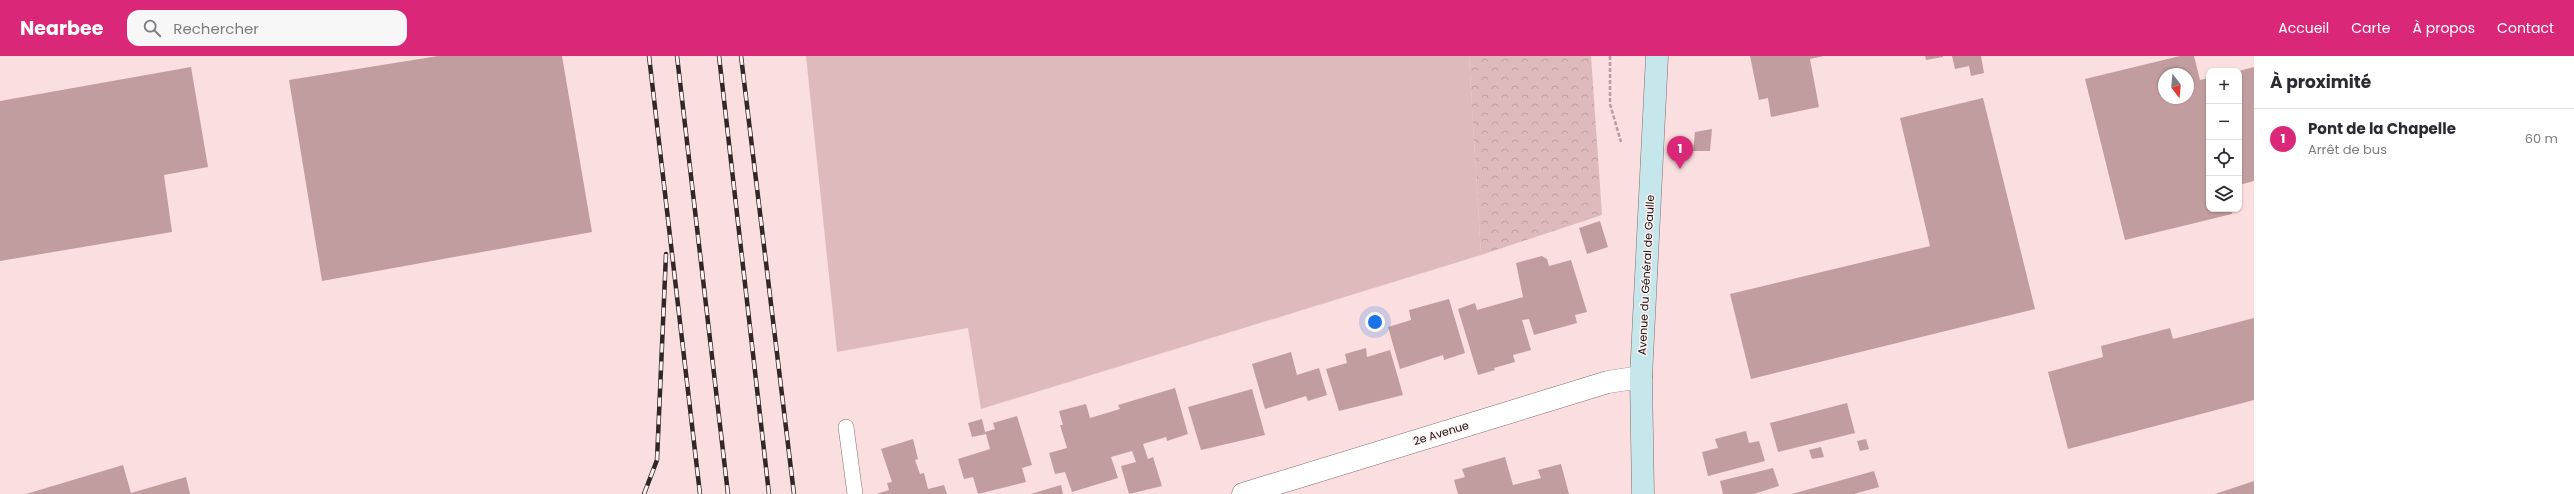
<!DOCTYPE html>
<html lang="fr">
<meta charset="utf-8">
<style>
:root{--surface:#fff;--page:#f7f7f7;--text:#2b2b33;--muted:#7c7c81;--line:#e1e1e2;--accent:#db2777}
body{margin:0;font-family:Poppins,sans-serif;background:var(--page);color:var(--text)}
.controls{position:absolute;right:12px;top:12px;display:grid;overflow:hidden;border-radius:8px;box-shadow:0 1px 3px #0004}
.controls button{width:36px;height:36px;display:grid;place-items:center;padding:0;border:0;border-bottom:1px solid var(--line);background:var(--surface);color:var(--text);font:20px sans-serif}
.compass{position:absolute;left:2158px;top:12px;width:36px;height:36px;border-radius:50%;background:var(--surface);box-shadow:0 1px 3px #0004;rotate:164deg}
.you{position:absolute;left:1375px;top:266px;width:14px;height:14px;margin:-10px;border:3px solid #fff;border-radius:50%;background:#1a73e8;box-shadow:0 0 0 6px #1a73e833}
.badge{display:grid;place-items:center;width:26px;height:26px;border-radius:50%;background:var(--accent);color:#fff;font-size:13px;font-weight:700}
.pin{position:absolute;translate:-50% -33px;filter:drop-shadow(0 1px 2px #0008)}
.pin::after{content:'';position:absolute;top:21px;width:14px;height:12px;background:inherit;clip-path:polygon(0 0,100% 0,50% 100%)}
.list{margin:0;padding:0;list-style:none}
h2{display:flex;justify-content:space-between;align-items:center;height:52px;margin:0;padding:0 16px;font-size:17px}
h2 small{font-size:13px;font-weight:400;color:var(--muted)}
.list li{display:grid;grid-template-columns:26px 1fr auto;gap:12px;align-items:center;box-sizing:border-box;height:60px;padding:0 16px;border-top:1px solid var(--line)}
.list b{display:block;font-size:15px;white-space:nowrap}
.list p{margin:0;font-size:13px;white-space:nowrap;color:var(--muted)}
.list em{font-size:13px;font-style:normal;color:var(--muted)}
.icon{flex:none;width:22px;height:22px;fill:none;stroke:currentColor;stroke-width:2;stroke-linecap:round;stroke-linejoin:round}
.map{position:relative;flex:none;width:2254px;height:438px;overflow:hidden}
header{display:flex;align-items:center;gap:24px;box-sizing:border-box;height:56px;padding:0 20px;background:var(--accent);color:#fff}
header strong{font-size:19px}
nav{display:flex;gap:22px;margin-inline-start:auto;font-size:14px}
.search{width:280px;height:36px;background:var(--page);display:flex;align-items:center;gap:10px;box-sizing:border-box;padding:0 14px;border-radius:12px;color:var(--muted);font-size:15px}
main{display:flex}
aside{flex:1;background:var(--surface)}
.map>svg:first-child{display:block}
</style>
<header>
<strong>Nearbee</strong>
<div class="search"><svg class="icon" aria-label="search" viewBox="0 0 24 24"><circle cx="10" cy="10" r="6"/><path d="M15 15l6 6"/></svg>Rechercher</div>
<nav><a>Accueil</a><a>Carte</a><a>À propos</a><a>Contact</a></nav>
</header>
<main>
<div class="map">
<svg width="2254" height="438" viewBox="0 0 2254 438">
<defs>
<pattern id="forest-crowns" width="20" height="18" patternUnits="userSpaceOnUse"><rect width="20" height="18" fill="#debabc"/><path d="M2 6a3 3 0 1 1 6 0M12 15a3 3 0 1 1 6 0" fill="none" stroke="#be9fa0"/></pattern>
</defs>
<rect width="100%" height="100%" fill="#fadee0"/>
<polygon fill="url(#forest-crowns)" points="1469,0 1591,0 1602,159 1481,199"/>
<polygon fill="#debabc" points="806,0 1469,0 1481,199 981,353 968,272 837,296"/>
<g fill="#c29d9f" fill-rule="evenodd">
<polygon points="438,0 562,0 592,176 322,225 289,24"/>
<polygon points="1750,0 1824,0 1810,3 1819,51 1771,61 1768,42 1759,44"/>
<polygon points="1925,0 1943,0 1943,1 1926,4"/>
<polygon points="1952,0 1981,0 1984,17 1971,20 1969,10 1955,13"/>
<path d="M2180,0H2194L2200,24L2209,22V153H2231L2232,158L2125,184L2085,23ZM2164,18H2188V42H2164Z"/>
<polygon points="191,11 208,111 164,119 172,176 0,205 0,45"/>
<polygon points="2254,11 2254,125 2239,129 2239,15"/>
<polygon points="1983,42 2035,253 1751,323 1730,238 1930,190 1900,62"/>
<polygon points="1712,73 1710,95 1693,95 1695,76"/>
<polygon points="1600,165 1608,191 1587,198 1579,172"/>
<polygon points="1542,200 1547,203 1549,210 1571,204 1587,256 1575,259 1577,267 1534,279 1529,263 1522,264 1531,294 1513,299 1515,306 1494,312 1495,314 1478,319 1458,253 1475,247 1477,254 1523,241 1516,207"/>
<polygon points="1449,243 1465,297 1444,304 1443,299 1400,313 1388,271 1411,264 1409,254"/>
<polygon points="2254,262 2254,344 2068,393 2048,316 2103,301 2101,290 2170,272 2173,283"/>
<polygon points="1366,292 1367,301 1390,294 1403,339 1339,355 1326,313 1347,307 1345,298"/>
<polygon points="1291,296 1297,319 1319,312 1327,339 1308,345 1306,340 1265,353 1252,308"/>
<polygon points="1175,332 1188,378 1167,385 1166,381 1143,388 1148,403 1153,401 1162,430 1129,438 1121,410 1136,406 1132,395 1111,401 1118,422 1072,436 1065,416 1055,418 1049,397 1067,392 1060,369 1063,369 1059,355 1086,348 1090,362 1120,353 1118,349"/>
<polygon points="1252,333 1265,379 1201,394 1188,351"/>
<polygon points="1847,347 1855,377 1778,396 1770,367"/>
<polygon points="1017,360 1032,409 1022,412 1026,426 978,438 973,421 964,423 958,403 990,393 986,378 972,381 968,367 982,363 985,376 995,373 993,367"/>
<polygon points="1746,375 1749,387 1759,385 1765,405 1708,420 1702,396 1718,392 1715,383"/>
<polygon points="913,383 918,403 915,404 920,418 924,417 928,433 944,429 947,438 876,438 889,434 887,427 892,426 881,393"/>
<polygon points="1866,383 1869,393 1860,395 1857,385"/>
<polygon points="1821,391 1824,401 1812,403 1809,394"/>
<polygon points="1505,401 1513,429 1541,422 1538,414 1561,408 1569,438 1458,438 1454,424 1465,421 1462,413"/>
<polygon points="123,409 131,437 186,421 190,438 26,438"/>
<polygon points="1773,412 1779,430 1754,438 1723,438 1720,425"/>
<polygon points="1874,415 1879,431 1854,438 1792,438"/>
<polygon points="2254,425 2254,438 2215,438"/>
<polygon points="1061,429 1063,438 1031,438 1044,434"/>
</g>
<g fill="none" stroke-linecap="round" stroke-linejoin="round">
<defs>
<polyline id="lane" points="846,371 855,438"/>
<polyline id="street" points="1243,438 1608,326 1641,321"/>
<polyline id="secondary" points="1643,438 1641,321 1657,0"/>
</defs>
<use href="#lane" stroke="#856d6e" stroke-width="16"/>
<use href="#street" stroke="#856d6e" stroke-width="23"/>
<use href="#secondary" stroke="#856d6e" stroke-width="23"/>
<polyline stroke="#b59ea0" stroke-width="2.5" stroke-dasharray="4 2" stroke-linecap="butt" points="1610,0 1610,48 1621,86"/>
<use href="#lane" stroke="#fff" stroke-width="15"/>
<use href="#street" stroke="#fff" stroke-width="22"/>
<use href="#secondary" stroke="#c5e6ea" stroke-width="22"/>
<defs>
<g id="rail">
<polyline points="649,0 700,438"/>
<polyline points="677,0 728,438"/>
<polyline points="719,0 769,438"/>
<polyline points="741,0 794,438"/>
<polyline points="644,438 657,404 666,198"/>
</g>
</defs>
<use href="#rail" stroke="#322728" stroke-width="4.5"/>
<use href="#rail" stroke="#fcf0f1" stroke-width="3" stroke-dasharray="9" stroke-linecap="butt"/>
</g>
<g text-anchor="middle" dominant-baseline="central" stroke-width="3" stroke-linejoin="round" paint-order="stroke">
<g font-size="11" fill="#160d0e" stroke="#fcf0f1">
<text transform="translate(1646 219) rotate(-87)">Avenue du Général de Gaulle</text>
<text transform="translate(1441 377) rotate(-17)">2e Avenue</text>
</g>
</g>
</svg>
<div class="controls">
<button>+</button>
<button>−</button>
<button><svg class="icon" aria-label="locate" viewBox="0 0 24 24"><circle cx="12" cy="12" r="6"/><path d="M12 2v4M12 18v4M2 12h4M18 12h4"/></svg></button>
<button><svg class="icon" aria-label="layers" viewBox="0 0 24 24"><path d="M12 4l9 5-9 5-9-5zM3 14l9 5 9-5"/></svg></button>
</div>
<svg class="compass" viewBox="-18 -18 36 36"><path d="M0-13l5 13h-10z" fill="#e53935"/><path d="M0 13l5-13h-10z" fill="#7c7c81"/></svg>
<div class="you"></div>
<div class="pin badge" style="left:1680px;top:113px">1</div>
</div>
<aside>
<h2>À proximité<small></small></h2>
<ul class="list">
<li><span class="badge">1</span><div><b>Pont de la Chapelle</b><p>Arrêt de bus</p></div><em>60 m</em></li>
</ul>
</aside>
</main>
